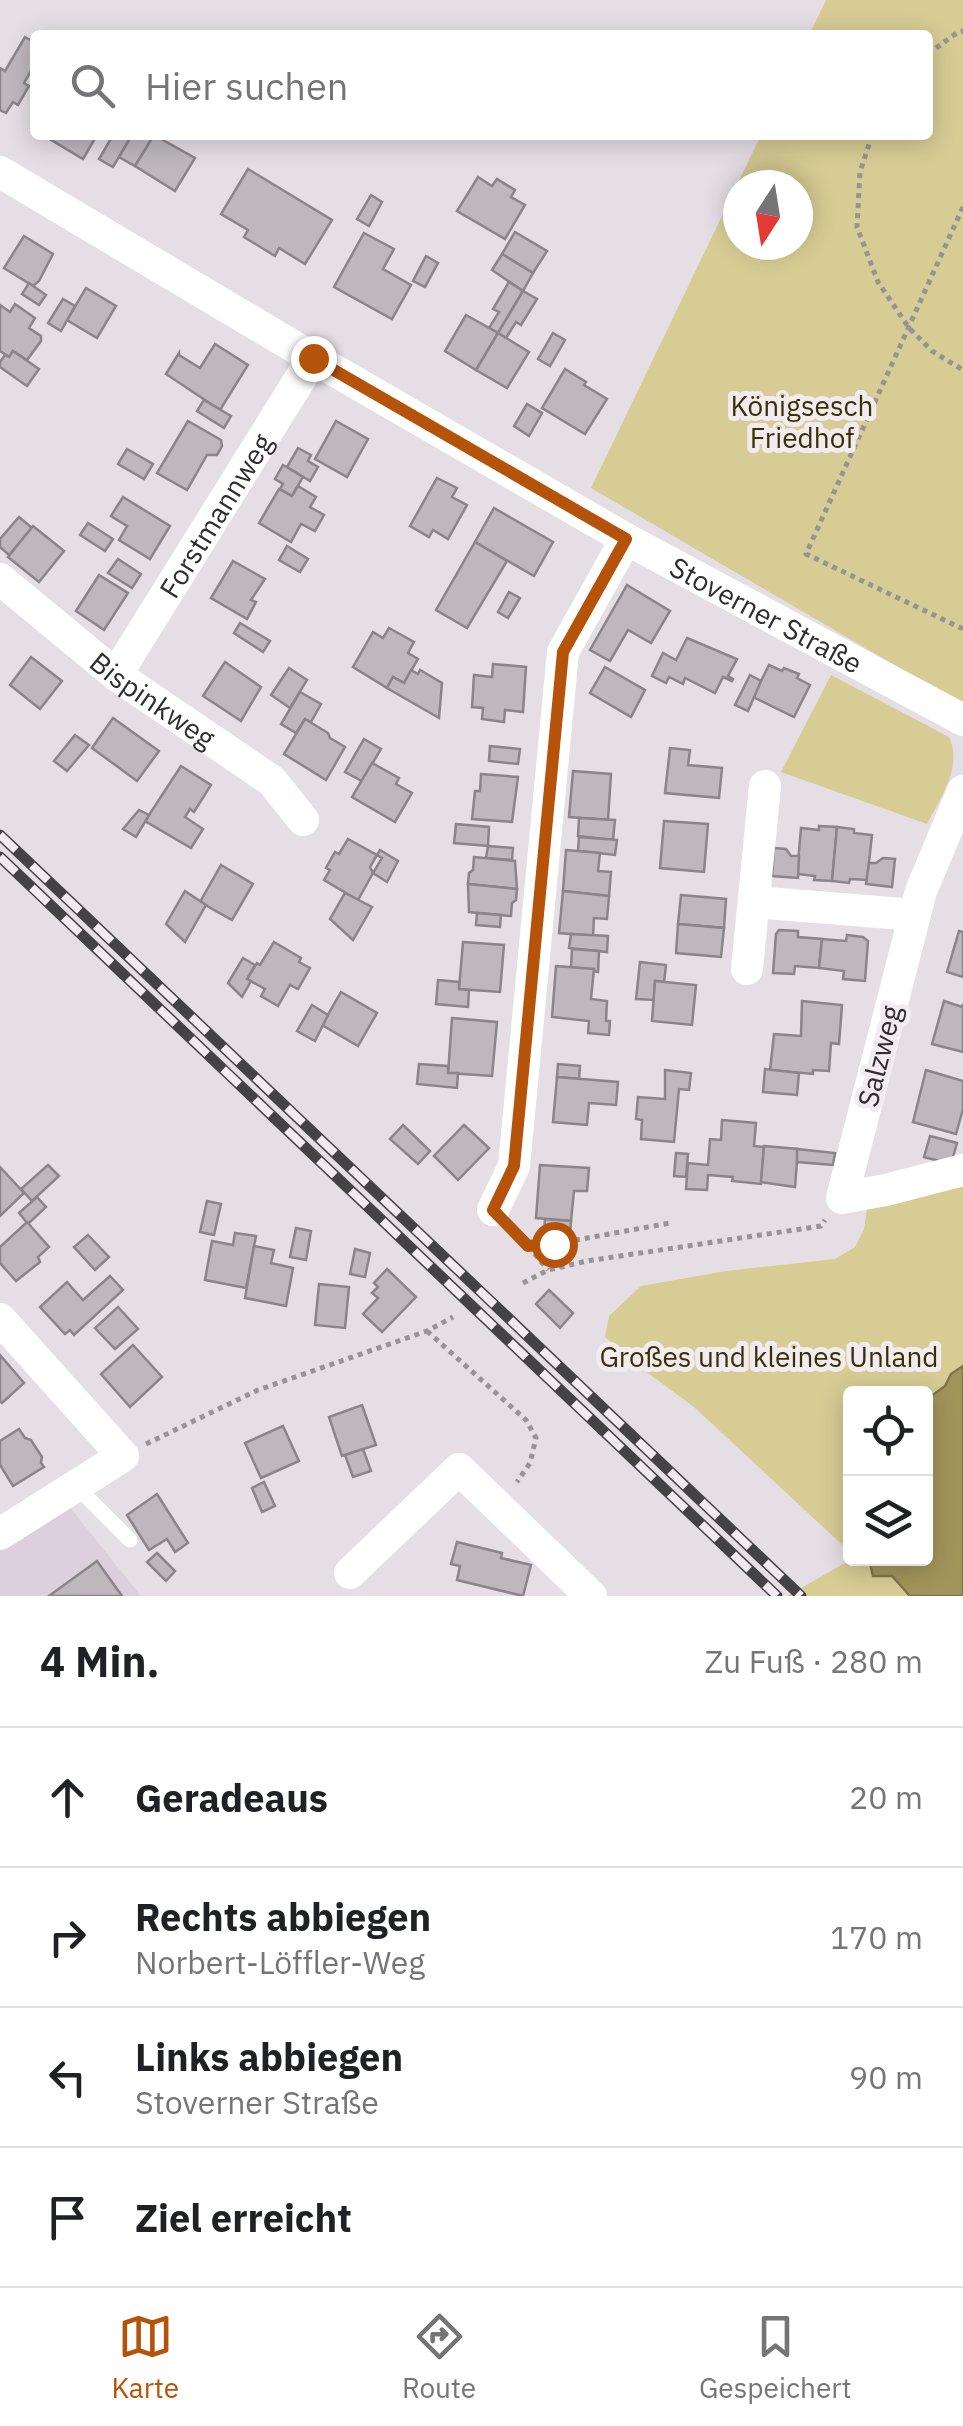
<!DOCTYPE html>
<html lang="de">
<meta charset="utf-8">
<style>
:root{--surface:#fff;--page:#f2f2f2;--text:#202124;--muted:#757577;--line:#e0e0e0;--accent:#b45309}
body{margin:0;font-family:"IBM Plex Sans",sans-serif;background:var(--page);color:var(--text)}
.controls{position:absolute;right:30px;bottom:30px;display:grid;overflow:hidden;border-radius:10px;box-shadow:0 5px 25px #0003}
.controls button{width:90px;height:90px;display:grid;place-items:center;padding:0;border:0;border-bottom:2px solid var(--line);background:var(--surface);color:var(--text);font:50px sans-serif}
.compass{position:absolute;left:723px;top:170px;width:90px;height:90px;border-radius:50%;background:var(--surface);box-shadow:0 5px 25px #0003;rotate:192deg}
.stop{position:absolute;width:30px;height:30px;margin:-22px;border:8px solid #b45309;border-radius:50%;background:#fff}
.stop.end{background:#b45309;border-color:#fff;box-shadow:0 2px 10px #0008}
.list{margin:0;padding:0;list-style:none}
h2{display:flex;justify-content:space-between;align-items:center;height:130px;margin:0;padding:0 40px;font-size:42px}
h2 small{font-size:32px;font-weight:400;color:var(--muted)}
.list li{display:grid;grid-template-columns:65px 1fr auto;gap:30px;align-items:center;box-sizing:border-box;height:140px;padding:0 40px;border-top:2px solid var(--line)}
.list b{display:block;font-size:38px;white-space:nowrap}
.list p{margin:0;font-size:32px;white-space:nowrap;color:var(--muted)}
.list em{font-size:32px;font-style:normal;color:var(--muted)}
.icon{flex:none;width:55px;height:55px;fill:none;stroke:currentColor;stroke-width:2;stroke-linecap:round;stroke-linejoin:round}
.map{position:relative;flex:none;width:963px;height:1596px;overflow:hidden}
.search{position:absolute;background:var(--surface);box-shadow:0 5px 25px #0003;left:30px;right:30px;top:30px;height:110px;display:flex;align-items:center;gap:25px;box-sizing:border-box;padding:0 35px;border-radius:10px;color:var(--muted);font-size:38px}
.sheet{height:690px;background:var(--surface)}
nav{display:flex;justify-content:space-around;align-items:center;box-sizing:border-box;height:140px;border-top:2px solid var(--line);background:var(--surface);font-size:28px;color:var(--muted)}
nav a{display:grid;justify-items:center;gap:5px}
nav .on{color:var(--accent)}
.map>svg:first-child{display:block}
</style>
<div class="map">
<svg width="963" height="1596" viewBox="0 0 963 1596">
<rect width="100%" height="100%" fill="#e5dfe5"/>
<polygon fill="#dcd0dc" points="68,1505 141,1596 0,1596 0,1549"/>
<g fill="#d7cc94" fill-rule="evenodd">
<path d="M826,0H963V705L591,488L761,135H928V35H809ZM738,185H798V245H738Z"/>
<path d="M831,675L949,737C963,766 941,797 927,824L781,772Z"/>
<polygon points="963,1177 963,1596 787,1596 852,1559 926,1558 926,1394 850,1394 850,1552 694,1407 645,1371 605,1337 609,1316 641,1286 726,1271 835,1259 855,1247 864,1229 869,1195"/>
</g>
<polygon fill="#a2955a" stroke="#80764d" stroke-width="2.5" points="963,1366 963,1596 910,1596 892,1576 873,1576 869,1559 926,1558 926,1400 945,1386 951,1374"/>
<g fill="#beb8be" stroke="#8a858a" stroke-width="2.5">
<polygon points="25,37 35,43 35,64 24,83 29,86 18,105 13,102 6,113 0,110 0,68 5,71"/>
<polygon points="50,135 97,135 83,159 48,138"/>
<polygon points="113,135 132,135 113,167 99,159"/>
<polygon points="132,135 154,135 135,166 119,157"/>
<polygon points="154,135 195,158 175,191 135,166"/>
<polygon points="248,169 332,220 305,264 279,248 275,256 244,237 248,230 221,214"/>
<polygon points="478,177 492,186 497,179 515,190 511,197 525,205 505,239 457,211"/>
<polygon points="371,195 382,202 369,226 357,219"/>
<polygon points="515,232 547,251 533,273 502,254"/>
<polygon points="364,233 394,249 383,269 411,285 392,319 334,287"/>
<polygon points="24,236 53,254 39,281 33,286 4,268"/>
<polygon points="502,254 533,273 523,291 492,270"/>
<polygon points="426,256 438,263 425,287 413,281"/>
<polygon points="509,282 523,291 498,333 489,328 499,312 493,309"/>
<polygon points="29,283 46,295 39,305 22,294"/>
<polygon points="86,288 116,306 97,338 67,320"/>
<polygon points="523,291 537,299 521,325 516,322 506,338 498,333"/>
<polygon points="63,299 75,306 61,331 48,323"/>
<polygon points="15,304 35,318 29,328 41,336 41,341 27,360 13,351 9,357 0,351 0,305 10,312"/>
<polygon points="466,315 498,333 476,370 445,351"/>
<polygon points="498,333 529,352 507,388 476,370"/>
<polygon points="553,333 565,340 550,366 538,359"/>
<polygon points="215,344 248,365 220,410 166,374 179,353 179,355 200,368"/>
<polygon points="13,351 39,369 27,386 0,367 0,362 5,355 9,357"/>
<polygon points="565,369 586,382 584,385 607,399 585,434 542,408"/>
<polygon points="204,400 231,416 224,428 197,411"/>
<polygon points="527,404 542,413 529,436 514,426"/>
<polygon points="188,421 221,440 222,446 217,455 207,455 187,490 157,473"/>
<polygon points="336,421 368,439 347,477 315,459"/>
<polygon points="298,448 311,455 308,461 318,467 310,481 287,467"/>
<polygon points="127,449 153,464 144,479 118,464"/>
<polygon points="283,465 303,477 292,496 280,489 283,484 275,479"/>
<polygon points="437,478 457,488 452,497 467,505 448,539 433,530 429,537 410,526"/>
<polygon points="298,486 316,497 310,507 324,515 315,531 301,524 291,542 259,523 279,489 292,496"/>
<polygon points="123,497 170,526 150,559 119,540 127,526 111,516"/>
<polygon points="494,508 553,542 534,576 475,542"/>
<polygon points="19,517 32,528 9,555 0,547 0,539"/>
<polygon points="88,523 113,539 105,551 80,535"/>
<polygon points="33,526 64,551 39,582 8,557"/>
<polygon points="475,542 507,561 467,628 436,610"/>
<polygon points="287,546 308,559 300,572 279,560"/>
<polygon points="118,559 141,574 132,588 108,573"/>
<polygon points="233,561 265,579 251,600 256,602 247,619 211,598"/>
<polygon points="99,575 128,593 104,630 76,611"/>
<polygon points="627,585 670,611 651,643 628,630 610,661 590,650"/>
<polygon points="509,592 520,598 508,618 498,612"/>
<polygon points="240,623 270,641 263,652 234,633"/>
<polygon points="389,628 414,642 408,653 418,659 404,683 393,677 387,688 353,667 373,632 383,638"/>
<polygon points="687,638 737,659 728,676 733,679 732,681 723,677 715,693 685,678 683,684 669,677 666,683 652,676 663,653 676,660"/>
<polygon points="31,657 62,681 40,709 10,685"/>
<polygon points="225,662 261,687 241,721 203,696"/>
<polygon points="493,664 526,667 523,712 505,710 504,722 482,719 483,708 472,707 474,675 492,677"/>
<polygon points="769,665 782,671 784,668 799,674 797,678 810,685 794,717 753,697"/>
<polygon points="605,667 645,690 631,717 590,693"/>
<polygon points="289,668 307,680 290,708 271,695"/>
<polygon points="411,670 418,674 420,670 442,683 439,718 387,688 393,677 404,683"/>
<polygon points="750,675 761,681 748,711 735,705"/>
<polygon points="300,692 321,704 311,722 305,719 296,733 281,724"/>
<polygon points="113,718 159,751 137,781 92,748"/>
<polygon points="305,719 328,733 330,738 345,747 326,780 284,754"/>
<polygon points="75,735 89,745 67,771 54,761"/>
<polygon points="364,739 381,749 362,781 345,772"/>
<polygon points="490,746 520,749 518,764 489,761"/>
<polygon points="670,748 690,750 688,765 722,768 719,798 665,793"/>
<polygon points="372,763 399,778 396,784 412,793 395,822 352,797"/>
<polygon points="181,766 211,785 194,812 190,809 185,817 203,829 191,848 145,821"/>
<polygon points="573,771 611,774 608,820 569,817"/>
<polygon points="481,774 518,777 512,822 472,819 475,791 480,791"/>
<polygon points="139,810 149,815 136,837 123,829"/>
<polygon points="579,818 615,820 613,840 578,836"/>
<polygon points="664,821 708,824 704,872 660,868"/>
<polygon points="456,824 489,827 488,846 454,843"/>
<polygon points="819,826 837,827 832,881 814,880 815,876 797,874 801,828 819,830"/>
<polygon points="837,827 854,829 854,833 872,835 867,880 850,879 849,883 832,881"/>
<polygon points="579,837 617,840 615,855 578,851"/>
<polygon points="348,839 377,855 370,867 373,873 358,900 324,880 330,870 326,868 335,852 339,854"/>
<polygon points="488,846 513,848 512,860 486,858"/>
<polygon points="774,848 786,849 791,856 799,856 798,878 772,876"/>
<polygon points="380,850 398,861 387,882 373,873 382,858 377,855"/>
<polygon points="566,850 600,853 598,871 611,872 609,896 563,891"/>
<polygon points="474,857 515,861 517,889 468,884 469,873 473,870"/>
<polygon points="883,858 895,859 892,887 866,884 869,863 876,863"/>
<polygon points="221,865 253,884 232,920 200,902"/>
<polygon points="468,884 517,889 516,900 512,903 511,916 469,912"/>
<polygon points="185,891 206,905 185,942 166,924"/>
<polygon points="563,891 609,896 607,919 594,918 593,936 559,933"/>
<polygon points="345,893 372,907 353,940 330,919"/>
<polygon points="681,895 726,899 724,928 678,924"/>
<polygon points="477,913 501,915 500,927 476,925"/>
<polygon points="678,924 724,928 721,957 676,953"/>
<polygon points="779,930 798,931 798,937 822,939 819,968 795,966 794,974 773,973 776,934"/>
<polygon points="959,931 963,932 963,977 947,972"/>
<polygon points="571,934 608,936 607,952 569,948"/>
<polygon points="847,935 863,937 868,941 865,981 843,979 844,971 819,968 822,939 846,941"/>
<polygon points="274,942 301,958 299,962 310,968 298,989 290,985 278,1006 261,996 265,989 247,979 257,963 260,965"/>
<polygon points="463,942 504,945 500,992 459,989"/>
<polygon points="572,949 599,951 598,972 571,967"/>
<polygon points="243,958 255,965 247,979 251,981 242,997 228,983"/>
<polygon points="640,962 666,965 664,982 655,981 654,1000 636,999"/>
<polygon points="556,966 594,969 591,999 607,1001 606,1021 610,1021 609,1035 588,1033 589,1021 552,1017"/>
<polygon points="438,980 459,982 459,989 469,990 468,1007 436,1004"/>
<polygon points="655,981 696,985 692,1025 652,1021"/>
<polygon points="341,992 377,1013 358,1046 322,1025"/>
<polygon points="802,1001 842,1005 839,1044 831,1043 829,1071 813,1070 813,1074 770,1070 774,1034 801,1036"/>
<polygon points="944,1001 962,1007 963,1004 963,1052 932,1044"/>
<polygon points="312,1005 328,1015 315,1041 297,1031"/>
<polygon points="452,1018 497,1022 492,1076 448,1073"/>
<polygon points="419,1064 448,1066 448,1073 458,1073 457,1088 417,1084"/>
<polygon points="558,1064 580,1066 579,1079 557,1077"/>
<polygon points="765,1069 799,1073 797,1095 763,1092"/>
<polygon points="665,1070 691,1073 689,1090 679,1089 674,1142 641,1139 642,1120 636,1119 638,1097 665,1099"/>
<polygon points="926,1070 963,1081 963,1109 956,1134 913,1122"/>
<polygon points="557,1077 618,1082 616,1105 589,1103 587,1125 553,1122"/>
<polygon points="722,1120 756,1123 754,1146 764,1147 761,1184 732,1181 733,1177 708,1175 707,1190 686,1189 688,1163 708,1165 710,1139 721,1140"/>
<polygon points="403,1125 430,1151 418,1164 390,1139"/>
<polygon points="464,1125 489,1148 458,1180 434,1156"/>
<polygon points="930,1136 957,1143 951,1164 924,1157"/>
<polygon points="764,1146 798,1149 795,1187 761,1182"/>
<polygon points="797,1149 835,1153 833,1165 797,1162"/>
<polygon points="676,1153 688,1154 686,1177 674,1176"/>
<polygon points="48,1165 59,1176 32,1201 21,1189"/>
<polygon points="540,1165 589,1168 587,1191 574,1191 571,1221 536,1218"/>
<polygon points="0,1167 24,1193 0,1216"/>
<polygon points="37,1197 46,1207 28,1224 19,1213"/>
<polygon points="207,1201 221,1204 214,1235 200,1232"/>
<polygon points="545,1219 571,1221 570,1235 543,1242"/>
<polygon points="27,1222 49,1247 38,1257 40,1262 16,1281 0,1263 0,1247"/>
<polygon points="296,1228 311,1231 306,1260 290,1257"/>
<polygon points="235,1233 256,1236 246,1288 205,1280 212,1241 233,1245"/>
<polygon points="88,1235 109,1257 95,1270 74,1247"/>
<polygon points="254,1246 274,1250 271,1263 293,1268 286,1306 245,1298"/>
<polygon points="355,1249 370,1253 365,1277 350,1274"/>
<polygon points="387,1269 416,1297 382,1332 363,1314 378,1298 372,1293 378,1287 374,1283"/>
<polygon points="110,1276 123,1290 74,1335 70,1330 65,1334 40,1307 67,1282 83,1300"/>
<polygon points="319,1284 349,1287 345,1328 315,1325"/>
<polygon points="549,1290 573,1313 560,1328 536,1304"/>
<polygon points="118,1307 138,1329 115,1349 95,1328"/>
<polygon points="133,1345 162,1377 130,1407 101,1374"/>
<polygon points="0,1355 24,1383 2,1403 0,1401"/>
<polygon points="362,1405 376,1445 342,1456 329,1417"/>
<polygon points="283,1426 299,1461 261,1478 245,1443"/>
<polygon points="19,1429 25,1438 31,1440 42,1457 41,1463 44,1467 13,1486 0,1465 0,1441"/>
<polygon points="363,1449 371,1471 353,1477 345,1455"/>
<polygon points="264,1482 275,1506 262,1512 252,1488"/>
<polygon points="157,1494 188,1543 175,1552 167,1539 149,1550 127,1515"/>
<polygon points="457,1542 502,1553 501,1558 531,1565 523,1596 457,1580 460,1566 451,1564"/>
<polygon points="157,1553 175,1571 166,1581 147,1562"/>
<polygon points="97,1561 122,1596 49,1596"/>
</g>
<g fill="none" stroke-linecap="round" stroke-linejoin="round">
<g stroke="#979397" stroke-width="5" stroke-dasharray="5 5" stroke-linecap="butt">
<polyline points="928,54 958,32 963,31"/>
<polyline points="872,135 860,172 857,227 878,282 909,328 932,351 963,370"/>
<polyline points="963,207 806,554 961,628 963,624"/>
<polyline points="512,1230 528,1246 554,1244 670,1223"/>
<polyline points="528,1246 548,1270"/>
<polyline points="523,1283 548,1270 587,1261 821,1226 825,1220"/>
<polyline points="427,1331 526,1420 536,1438 530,1463 517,1482"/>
<polyline points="146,1444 258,1390 427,1331 453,1317"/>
</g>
<polyline stroke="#fff" stroke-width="15" points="76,1486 130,1540"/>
<g stroke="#fff" stroke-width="32">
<path id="s1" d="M0,172L313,358L626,539L963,720"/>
<path id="s2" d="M0,579L116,675L272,781L303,820"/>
<path id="s3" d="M116,675L313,358"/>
<polyline points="963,791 921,891 842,1198 886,1190 963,1170"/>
<polyline points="754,902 915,915"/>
<polyline points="747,969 765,786"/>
<polyline points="493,1210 514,1166 563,652 626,539"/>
<polyline points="0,1319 123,1456 0,1534"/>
<polyline points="350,1573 459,1469 591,1596"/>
</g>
<defs>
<g id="rail">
<polyline points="0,835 801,1596"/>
<polyline points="0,857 777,1596"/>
</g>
</defs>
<use href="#rail" stroke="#444244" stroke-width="11"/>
<use href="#rail" stroke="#f2ecf2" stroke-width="8" stroke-dasharray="22" stroke-linecap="butt"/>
</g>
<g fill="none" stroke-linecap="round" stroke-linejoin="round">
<polyline stroke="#b45309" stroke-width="12" points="313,358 626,539 563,652 514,1166 493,1210 528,1246 554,1244"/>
</g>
<g text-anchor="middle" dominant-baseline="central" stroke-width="10" stroke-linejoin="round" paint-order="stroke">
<g font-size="28" fill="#3b3100" stroke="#f2ecf2">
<text x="802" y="405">Königsesch<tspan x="802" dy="32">Friedhof</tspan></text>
<text x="769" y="1356">Großes und kleines Unland</text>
</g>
<g font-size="28" fill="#2f2d2f" stroke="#f2ecf2">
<text stroke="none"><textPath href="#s3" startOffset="188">Forstmannweg</textPath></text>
<text stroke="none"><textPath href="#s1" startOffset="885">Stoverner Straße</textPath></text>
<text stroke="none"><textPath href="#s2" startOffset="195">Bispinkweg</textPath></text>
<text transform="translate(879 1056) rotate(-76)">Salzweg</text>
</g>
</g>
</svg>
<div class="controls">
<button><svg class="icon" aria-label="locate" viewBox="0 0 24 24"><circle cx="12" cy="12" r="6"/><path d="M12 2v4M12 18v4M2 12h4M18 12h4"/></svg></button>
<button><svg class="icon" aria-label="layers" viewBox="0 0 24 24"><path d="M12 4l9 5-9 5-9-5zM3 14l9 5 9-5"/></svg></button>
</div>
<svg class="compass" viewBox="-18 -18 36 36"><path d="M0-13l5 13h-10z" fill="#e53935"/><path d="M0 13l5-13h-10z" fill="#757577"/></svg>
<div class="stop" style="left:554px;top:1244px"></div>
<div class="stop end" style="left:313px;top:358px"></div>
<div class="search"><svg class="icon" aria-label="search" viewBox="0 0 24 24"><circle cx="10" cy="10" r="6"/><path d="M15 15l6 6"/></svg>Hier suchen</div>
</div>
<section class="sheet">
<h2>4 Min.<small>Zu Fuß · 280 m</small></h2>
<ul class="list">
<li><svg class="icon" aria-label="ahead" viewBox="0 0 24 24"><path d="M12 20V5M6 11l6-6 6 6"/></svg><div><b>Geradeaus</b></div><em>20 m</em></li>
<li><svg class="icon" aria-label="right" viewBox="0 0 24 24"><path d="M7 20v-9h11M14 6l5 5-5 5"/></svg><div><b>Rechts abbiegen</b><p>Norbert-Löffler-Weg</p></div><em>170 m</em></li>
<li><svg class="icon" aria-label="left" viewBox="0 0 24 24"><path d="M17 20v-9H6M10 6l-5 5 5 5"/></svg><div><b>Links abbiegen</b><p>Stoverner Straße</p></div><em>90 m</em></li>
<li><svg class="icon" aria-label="arrive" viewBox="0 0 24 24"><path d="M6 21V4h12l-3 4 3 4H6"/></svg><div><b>Ziel erreicht</b></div></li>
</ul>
</section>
<nav>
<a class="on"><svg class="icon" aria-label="map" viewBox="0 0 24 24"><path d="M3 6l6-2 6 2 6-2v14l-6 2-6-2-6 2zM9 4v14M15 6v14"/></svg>Karte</a>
<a><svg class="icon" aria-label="directions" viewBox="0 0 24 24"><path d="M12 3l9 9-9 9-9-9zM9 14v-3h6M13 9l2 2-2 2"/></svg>Route</a>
<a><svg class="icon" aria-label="saved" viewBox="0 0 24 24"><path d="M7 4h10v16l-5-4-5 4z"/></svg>Gespeichert</a>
</nav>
